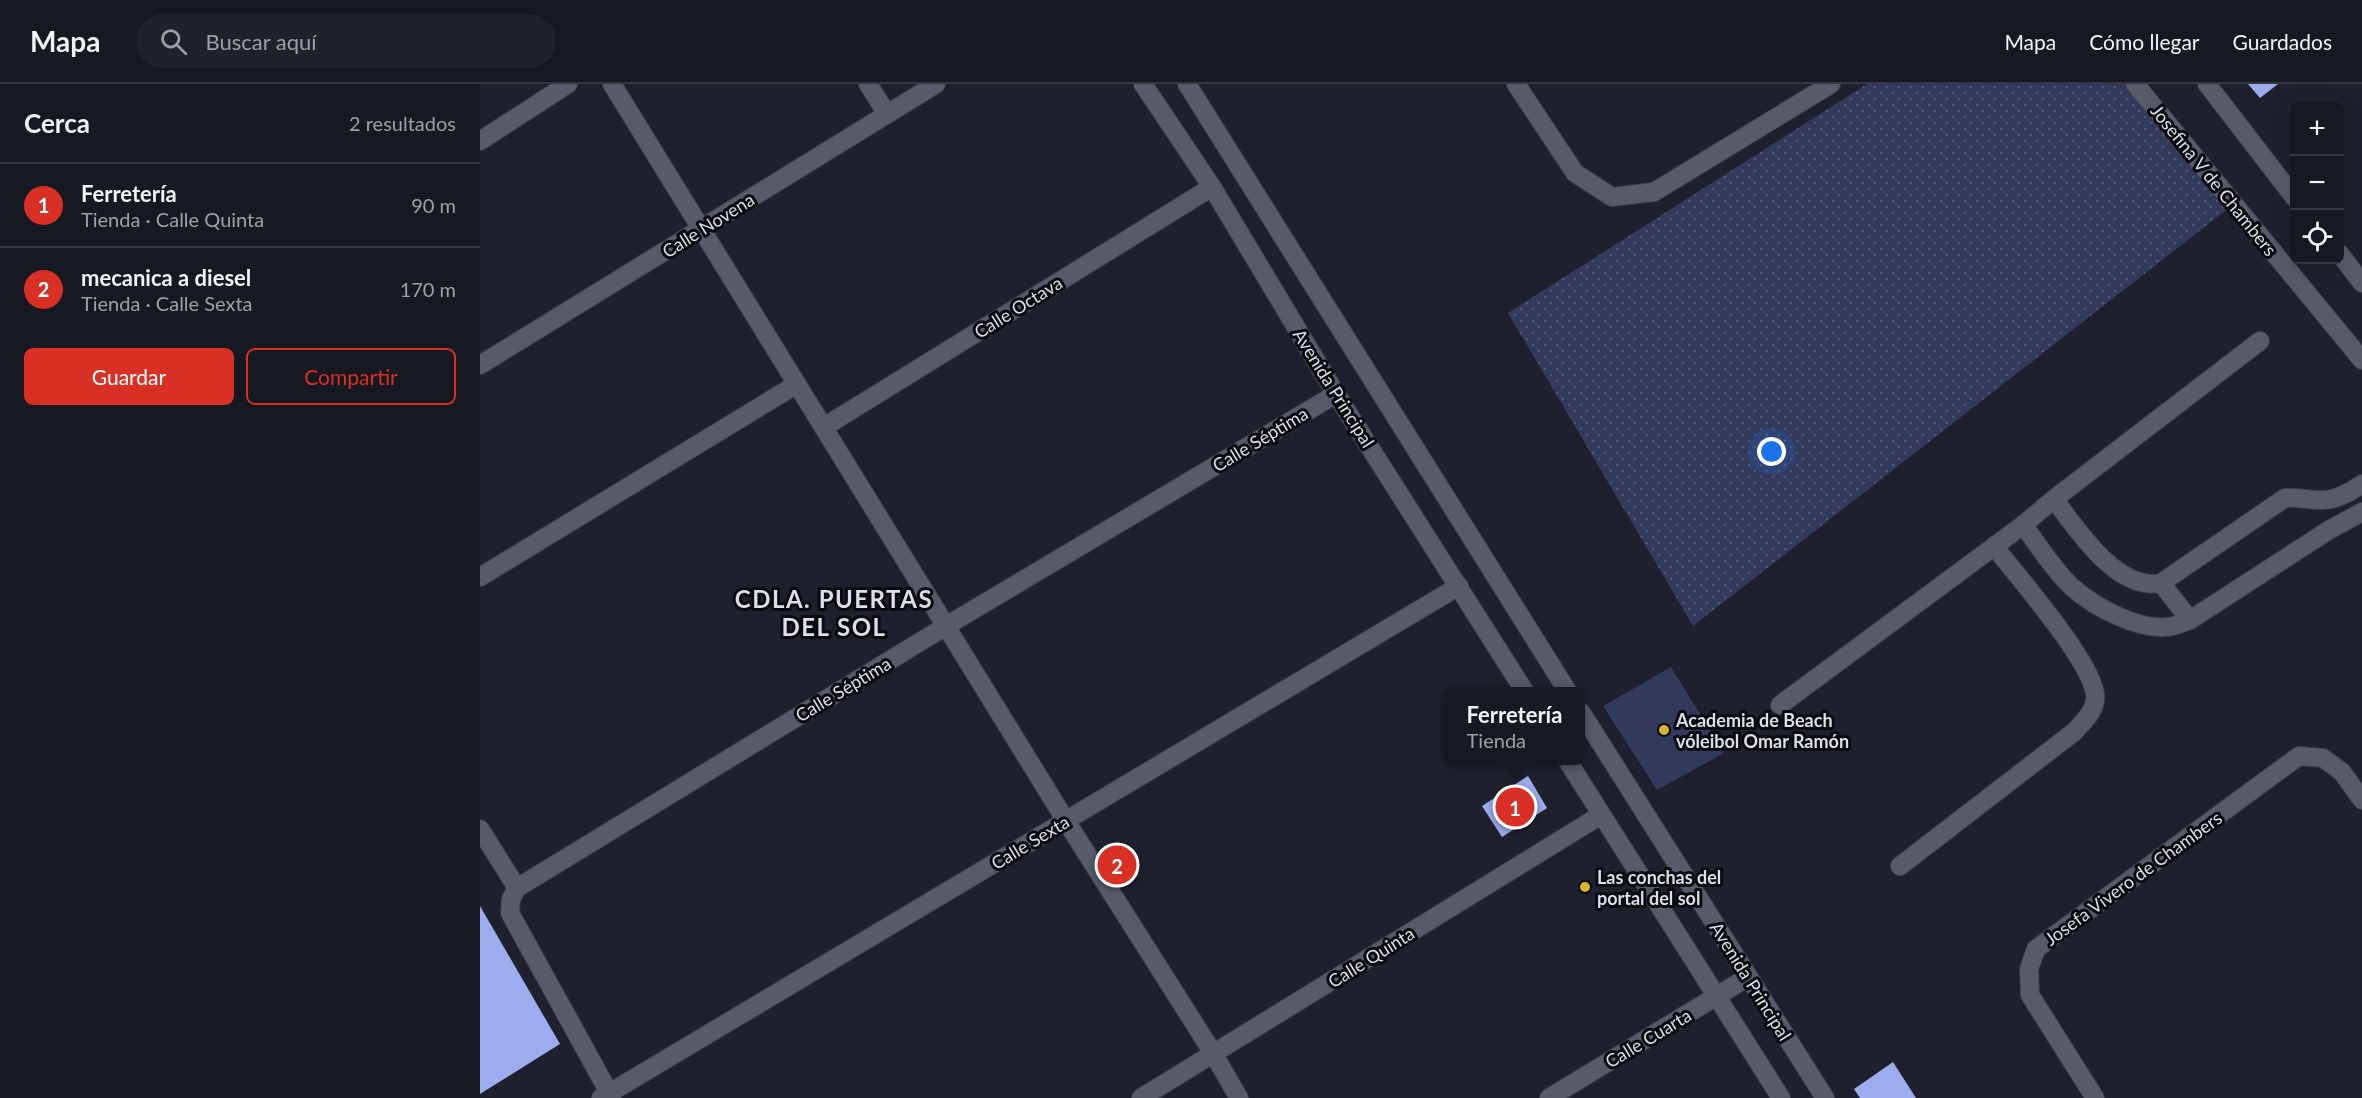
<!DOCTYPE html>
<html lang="es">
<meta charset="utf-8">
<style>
:root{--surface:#161922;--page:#1f222a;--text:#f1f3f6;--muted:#9ea0a5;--line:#353840;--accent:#d93025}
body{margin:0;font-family:Lato,sans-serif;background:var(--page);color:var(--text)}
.controls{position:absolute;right:18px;top:18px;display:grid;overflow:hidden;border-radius:9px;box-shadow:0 6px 24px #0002}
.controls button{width:54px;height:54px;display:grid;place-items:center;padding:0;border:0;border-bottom:2px solid var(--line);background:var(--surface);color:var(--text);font:30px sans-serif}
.you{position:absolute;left:1292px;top:368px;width:21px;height:21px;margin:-15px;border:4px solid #fff;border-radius:50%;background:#1a73e8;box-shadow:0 0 0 9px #1a73e833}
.badge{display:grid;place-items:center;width:39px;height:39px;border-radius:50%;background:var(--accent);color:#fff;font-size:20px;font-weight:700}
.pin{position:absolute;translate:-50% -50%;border:3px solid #fff;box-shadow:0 2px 6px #0006}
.popup{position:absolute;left:964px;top:603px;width:141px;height:78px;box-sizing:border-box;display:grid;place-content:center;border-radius:9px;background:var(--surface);filter:drop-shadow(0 2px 4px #0005);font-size:20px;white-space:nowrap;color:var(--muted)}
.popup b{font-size:22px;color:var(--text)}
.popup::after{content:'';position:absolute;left:50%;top:100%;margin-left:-12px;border:12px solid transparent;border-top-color:var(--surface)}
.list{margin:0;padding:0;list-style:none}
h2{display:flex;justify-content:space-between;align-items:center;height:78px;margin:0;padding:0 24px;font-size:26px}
h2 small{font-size:20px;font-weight:400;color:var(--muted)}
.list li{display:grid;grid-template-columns:39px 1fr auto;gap:18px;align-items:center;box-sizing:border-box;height:84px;padding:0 24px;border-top:2px solid var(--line)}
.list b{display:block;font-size:22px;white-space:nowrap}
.list p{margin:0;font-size:20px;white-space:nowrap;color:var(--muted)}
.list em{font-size:20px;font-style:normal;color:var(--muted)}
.actions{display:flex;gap:12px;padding:18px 24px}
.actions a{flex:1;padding:14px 0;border:2px solid var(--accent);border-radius:9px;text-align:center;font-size:21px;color:var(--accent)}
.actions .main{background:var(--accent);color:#fff}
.icon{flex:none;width:33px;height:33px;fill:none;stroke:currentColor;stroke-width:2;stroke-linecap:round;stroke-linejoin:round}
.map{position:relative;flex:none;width:1882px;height:1014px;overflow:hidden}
header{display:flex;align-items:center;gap:36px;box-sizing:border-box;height:84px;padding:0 30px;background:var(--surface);border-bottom:2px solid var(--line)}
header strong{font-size:28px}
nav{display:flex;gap:33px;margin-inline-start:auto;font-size:21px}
.search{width:420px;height:54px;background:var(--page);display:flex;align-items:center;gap:15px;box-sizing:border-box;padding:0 21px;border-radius:33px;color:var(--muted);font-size:22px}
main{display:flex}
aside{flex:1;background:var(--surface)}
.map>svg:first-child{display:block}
</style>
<header>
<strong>Mapa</strong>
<div class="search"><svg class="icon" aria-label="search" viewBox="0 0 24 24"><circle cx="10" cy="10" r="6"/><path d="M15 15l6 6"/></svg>Buscar aquí</div>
<nav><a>Mapa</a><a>Cómo llegar</a><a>Guardados</a></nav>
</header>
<main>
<aside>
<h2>Cerca<small>2 resultados</small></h2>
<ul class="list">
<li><span class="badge">1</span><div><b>Ferretería</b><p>Tienda · Calle Quinta</p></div><em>90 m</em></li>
<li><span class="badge">2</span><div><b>mecanica a diesel</b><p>Tienda · Calle Sexta</p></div><em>170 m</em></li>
</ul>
<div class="actions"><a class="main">Guardar</a><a>Compartir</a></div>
</aside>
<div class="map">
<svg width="1882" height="1014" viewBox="0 0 1882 1014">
<defs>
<pattern id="grass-dots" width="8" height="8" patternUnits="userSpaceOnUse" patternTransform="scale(1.5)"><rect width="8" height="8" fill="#32395b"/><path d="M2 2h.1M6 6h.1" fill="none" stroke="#4f5573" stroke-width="1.8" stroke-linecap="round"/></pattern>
</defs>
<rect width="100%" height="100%" fill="#1e212d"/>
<polygon fill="url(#grass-dots)" points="1387,0 1661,0 1754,120 1213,542 1028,229"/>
<polygon fill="#32395b" points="1191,583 1244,669 1177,706 1123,622"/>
<g fill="#9cacee">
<polygon points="1768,0 1798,0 1780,14"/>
<polygon points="1048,692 1067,724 1022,753 1002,722"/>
<polygon points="0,822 80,960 0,1010"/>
<polygon points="1413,978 1436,1014 1380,1014 1374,1005"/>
</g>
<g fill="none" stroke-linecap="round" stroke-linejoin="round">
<defs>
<g id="minor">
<polyline points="132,0 586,737 733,969 759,1014"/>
<polyline points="388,0 407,30"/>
<polyline points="663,0 732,103 856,310 1045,608"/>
<polyline points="707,0 1088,608"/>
<polyline points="1036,0 1095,89 1132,113 1174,108 1351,0"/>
<polyline points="1655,0 1882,276"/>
<polyline points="1727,0 1814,113"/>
<polyline points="0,57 88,0"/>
<polyline points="1860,170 1882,199"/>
<polyline points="0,281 456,0"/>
<polyline points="344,343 732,103"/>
<path d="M1574,415C1596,444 1637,508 1681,499L1805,414C1817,413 1828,416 1840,416C1854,417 1871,408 1882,400"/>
<path d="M1543,441C1558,460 1574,487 1592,503C1614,523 1662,549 1693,542C1698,541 1704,538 1710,536"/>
<polyline points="0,493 317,300"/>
<polyline points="1681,499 1710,536 1849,446 1882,428"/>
<polyline points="1300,621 1543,441 1574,415 1780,257"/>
<polyline points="1101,628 1345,1014"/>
<polyline points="1087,676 1301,1014"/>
<polyline points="0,745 37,804"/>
<path d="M1420,782L1594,648C1604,637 1617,626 1615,610C1611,576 1537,492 1514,462"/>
<polyline points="121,1014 979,502"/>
<polyline points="132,1014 30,829 31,815 37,804 466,542 856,310"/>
<polyline points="661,1014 1121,731"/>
<polyline points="1069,1014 1268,893"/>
<polyline points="1615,1014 1550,911 1549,885 1556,865 1819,672 1843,674 1862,688 1882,716"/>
</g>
</defs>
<use href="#minor" stroke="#3b3d47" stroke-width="20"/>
<use href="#minor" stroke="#575b69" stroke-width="18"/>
</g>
<g fill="#d6b534" stroke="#090b10" stroke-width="2">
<circle cx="1184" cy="646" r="6"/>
<circle cx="1105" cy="803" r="6"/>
</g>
<g text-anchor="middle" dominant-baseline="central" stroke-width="6" stroke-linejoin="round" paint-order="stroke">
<g font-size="18" fill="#dcdfe7" stroke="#090b10">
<text transform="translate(1734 96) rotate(51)">Josefina V de Chambers</text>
<text transform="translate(228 141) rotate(-32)">Calle Novena</text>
<text transform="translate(538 223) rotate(-32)">Calle Octava</text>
<text transform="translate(854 304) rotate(58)">Avenida Principal</text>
<text transform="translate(780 355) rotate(-31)">Calle Séptima</text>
<text transform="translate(363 605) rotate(-31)">Calle Séptima</text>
<text transform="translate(550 758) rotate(-31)">Calle Sexta</text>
<text transform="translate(1653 794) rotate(-36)">Josefa Vivero de Chambers</text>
<text transform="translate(891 873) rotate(-32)">Calle Quinta</text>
<text transform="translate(1271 897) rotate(58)">Avenida Principal</text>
<text transform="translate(1168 954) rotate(-31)">Calle Cuarta</text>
</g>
<g font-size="18" font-weight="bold" fill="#dcdfe7" stroke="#090b10" text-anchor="start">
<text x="1196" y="636">Academia de Beach<tspan x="1196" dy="21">vóleibol Omar Ramón</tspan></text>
<text x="1117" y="793">Las conchas del<tspan x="1117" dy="21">portal del sol</tspan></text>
</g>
<g font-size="24" font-weight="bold" letter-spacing="1.5" fill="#dcdfe7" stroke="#090b10">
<text x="354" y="514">CDLA. PUERTAS<tspan x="354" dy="28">DEL SOL</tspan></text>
</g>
</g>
</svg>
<div class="controls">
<button>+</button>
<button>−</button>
<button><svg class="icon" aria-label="locate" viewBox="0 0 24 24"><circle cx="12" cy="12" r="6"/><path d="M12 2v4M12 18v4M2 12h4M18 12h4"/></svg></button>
</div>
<div class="you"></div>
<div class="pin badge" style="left:1035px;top:723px">1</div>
<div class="popup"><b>Ferretería</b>Tienda</div>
<div class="pin badge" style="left:637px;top:781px">2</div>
</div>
</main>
